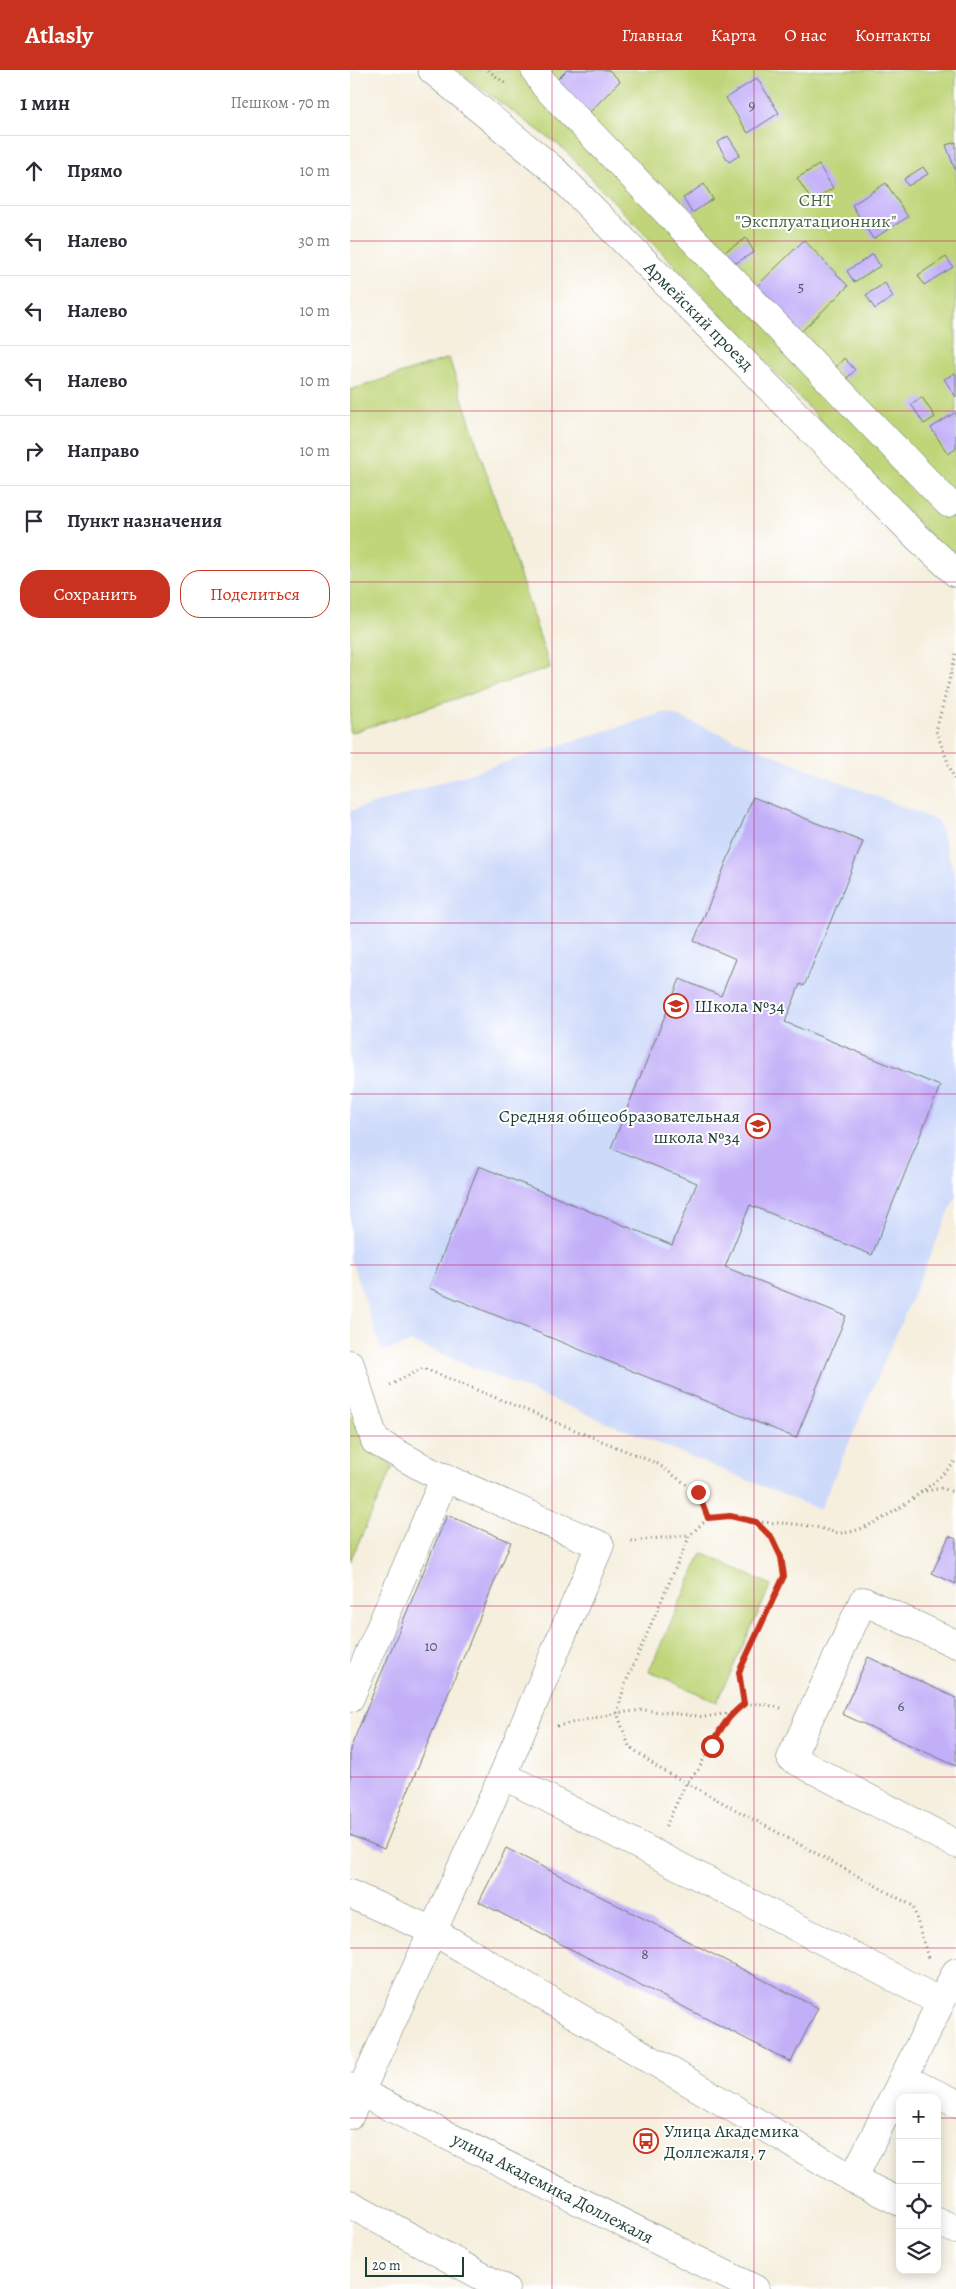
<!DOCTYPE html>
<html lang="ru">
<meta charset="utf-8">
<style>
:root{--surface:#fff;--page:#f2f2f3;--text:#2b2b33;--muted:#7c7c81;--line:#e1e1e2;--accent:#c8321e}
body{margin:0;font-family:Alegreya,serif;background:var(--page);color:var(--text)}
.controls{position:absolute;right:15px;bottom:15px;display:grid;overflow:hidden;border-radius:10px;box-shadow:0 2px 12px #0003}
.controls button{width:45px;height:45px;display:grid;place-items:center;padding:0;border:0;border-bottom:1px solid var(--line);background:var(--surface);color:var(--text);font:25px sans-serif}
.scale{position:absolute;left:15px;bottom:12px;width:99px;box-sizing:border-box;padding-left:5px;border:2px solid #1f3d34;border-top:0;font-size:14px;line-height:18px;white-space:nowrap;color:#1f3d34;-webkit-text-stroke:4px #fff;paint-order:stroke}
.stop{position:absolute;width:15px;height:15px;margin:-11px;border:4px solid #c8321e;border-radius:50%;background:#fff}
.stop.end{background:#c8321e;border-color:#fff;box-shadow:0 1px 5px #0008}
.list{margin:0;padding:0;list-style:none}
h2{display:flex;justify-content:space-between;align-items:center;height:65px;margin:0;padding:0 20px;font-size:21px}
h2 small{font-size:16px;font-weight:400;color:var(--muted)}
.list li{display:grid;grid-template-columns:32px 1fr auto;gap:15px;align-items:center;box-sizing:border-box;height:70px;padding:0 20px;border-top:1px solid var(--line)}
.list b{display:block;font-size:19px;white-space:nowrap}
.list em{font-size:16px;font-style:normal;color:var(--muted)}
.actions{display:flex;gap:10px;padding:15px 20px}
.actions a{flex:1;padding:11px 0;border:1px solid var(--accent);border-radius:20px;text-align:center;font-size:18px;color:var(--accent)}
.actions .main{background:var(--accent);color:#fff}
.icon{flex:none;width:28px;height:28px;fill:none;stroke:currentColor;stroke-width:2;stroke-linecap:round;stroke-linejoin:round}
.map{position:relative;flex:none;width:606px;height:2219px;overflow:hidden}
header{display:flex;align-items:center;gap:30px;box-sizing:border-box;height:70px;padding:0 25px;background:var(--accent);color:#fff}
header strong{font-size:24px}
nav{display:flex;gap:28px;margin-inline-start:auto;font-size:18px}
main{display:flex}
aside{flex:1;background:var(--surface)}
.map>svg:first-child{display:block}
</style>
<header>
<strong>Atlasly</strong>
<nav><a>Главная</a><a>Карта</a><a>О нас</a><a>Контакты</a></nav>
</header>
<main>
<aside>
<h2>1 мин<small>Пешком · 70 m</small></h2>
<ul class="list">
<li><svg class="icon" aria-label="ahead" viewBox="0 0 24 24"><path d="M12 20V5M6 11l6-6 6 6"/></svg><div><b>Прямо</b></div><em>10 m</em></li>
<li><svg class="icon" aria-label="left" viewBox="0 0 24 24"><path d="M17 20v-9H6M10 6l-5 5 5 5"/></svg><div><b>Налево</b></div><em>30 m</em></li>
<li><svg class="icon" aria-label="left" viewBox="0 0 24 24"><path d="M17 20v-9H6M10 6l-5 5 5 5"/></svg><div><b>Налево</b></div><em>10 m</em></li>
<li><svg class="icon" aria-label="left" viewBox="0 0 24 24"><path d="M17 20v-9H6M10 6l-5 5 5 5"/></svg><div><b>Налево</b></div><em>10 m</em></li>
<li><svg class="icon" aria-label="right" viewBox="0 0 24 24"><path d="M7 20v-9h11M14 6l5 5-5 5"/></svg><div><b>Направо</b></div><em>10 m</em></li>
<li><svg class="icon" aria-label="arrive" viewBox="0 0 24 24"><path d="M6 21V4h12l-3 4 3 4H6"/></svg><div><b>Пункт назначения</b></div></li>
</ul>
<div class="actions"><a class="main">Сохранить</a><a>Поделиться</a></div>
</aside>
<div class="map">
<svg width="606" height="2219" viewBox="0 0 606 2219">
<rect width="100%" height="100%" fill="#fff"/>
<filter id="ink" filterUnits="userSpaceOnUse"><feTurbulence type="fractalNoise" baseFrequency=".02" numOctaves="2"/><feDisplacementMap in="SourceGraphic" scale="10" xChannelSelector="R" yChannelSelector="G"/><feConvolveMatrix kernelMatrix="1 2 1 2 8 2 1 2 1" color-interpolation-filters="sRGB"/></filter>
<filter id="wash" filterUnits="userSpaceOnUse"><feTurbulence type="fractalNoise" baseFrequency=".0096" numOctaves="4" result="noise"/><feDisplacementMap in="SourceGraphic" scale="20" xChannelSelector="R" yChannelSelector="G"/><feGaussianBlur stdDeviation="1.12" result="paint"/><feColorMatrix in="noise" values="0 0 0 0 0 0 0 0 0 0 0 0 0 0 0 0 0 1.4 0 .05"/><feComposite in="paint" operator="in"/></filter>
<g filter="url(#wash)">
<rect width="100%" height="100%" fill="#f6efde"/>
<polygon fill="#cedafa" points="316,642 588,751 606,809 606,1126 470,1440 62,1272 32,1282 0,1186 0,741"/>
<g fill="#c0d579" stroke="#708956">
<polygon points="106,0 606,0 606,493 214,79"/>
<polygon points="99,288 200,598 0,663 0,320"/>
<polygon points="0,1347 11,1349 43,1397 0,1491"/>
<polygon points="352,1483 421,1515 367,1632 299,1601"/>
</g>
<g id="blocks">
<g fill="#c2aff8">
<polygon points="217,0 259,0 270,11 237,45 205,12"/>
<polygon points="407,8 429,43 398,63 376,28"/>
<polygon points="378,66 390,85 379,92 367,73"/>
<polygon points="606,72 606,102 596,75"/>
<polygon points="469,95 483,118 462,131 447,108"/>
<polygon points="573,97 578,104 558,116 554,109"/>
<polygon points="536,113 558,147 523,169 502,135"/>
<polygon points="354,114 363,129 342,143 333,128"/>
<polygon points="396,168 404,182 381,196 373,183"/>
<polygon points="454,170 498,216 449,264 405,218"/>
<polygon points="523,184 530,196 504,212 497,201"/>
<polygon points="596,187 603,197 574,215 568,205"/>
<polygon points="535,213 543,227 525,239 516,225"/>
<polygon points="494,288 505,300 496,309 485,298"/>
<polygon points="605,303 606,304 606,327 594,309"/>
<polygon points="572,327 585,347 574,354 561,334"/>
<polygon points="606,342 606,379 598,384 581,358"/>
<polygon points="403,727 513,772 454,916 450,914 435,952 590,1016 522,1185 400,1135 375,1197 496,1246 446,1368 79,1218 129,1096 322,1175 347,1113 261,1078 330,909 371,926 386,889 344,871"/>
<polygon points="97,1445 161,1472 34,1779 0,1765 0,1679"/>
<polygon points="599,1466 606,1469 606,1514 582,1503"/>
<polygon points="518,1587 606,1628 606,1696 492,1644"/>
<polygon points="156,1778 468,1938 441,1992 129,1832"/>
</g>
</g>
</g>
<g filter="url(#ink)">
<use href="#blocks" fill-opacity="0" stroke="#6a7b70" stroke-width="1"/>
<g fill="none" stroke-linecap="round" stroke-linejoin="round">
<defs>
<g id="minor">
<polyline points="82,0 205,101 565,465 606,503"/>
<polyline points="185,0 195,16 598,433"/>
<polyline points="0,1294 25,1371 79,1401 250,1475 153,1705"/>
<polyline points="606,1574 513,1531 441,1688 606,1774"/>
<polyline points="0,1628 95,1407"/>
<polyline points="0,1824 83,1861 503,2109"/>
<polyline points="591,1932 606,1902"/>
<polyline points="553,2008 606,2033"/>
<polyline points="0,2045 153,1705 591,1932 503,2109 550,2132"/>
<polyline points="0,2134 155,2219"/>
<polyline points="587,2151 606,2160"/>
</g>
<polyline id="major" points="0,2017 405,2219"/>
</defs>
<use href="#minor" stroke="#6a7b70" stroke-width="29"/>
<use href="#major" stroke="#6a7b70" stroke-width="29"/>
<g stroke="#6a7b70" stroke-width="3" stroke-dasharray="1 4" stroke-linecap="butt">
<polyline points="138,0 157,15"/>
<polyline points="606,584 586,661 606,713"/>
<polyline points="40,1315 73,1298 308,1394 348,1423 358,1448"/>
<polyline points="571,1422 592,1418 606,1423"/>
<polyline points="406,1452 380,1446 358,1448 340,1465 275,1614 267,1643 279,1676 307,1697 563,1836 578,1888"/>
<polyline points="281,1471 339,1465"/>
<path d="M431,1638L413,1634H394L389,1602L434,1506L431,1487L422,1468L406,1452C424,1453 442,1453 460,1456C470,1457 480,1462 490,1463C519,1465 589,1413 606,1390"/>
<polyline points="207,1656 267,1643 294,1640 355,1647 384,1642"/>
<polyline points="316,1756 336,1713 348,1700 369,1659 384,1642 394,1634"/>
</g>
<use href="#minor" stroke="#fff" stroke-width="28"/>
<use href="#major" stroke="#fff" stroke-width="28"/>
</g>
</g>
<g fill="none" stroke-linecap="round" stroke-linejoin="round" filter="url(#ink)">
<path stroke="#c8321e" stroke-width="6" d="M348,1422L358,1448L380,1446L406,1452L422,1468L431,1487L434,1506L389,1602L394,1634C379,1645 370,1658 362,1676"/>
</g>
<path fill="none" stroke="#c2185b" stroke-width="1" stroke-opacity="0.55" d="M202,0V2219M404,0V2219M0,171H606M0,341H606M0,512H606M0,683H606M0,853H606M0,1024H606M0,1195H606M0,1366H606M0,1536H606M0,1707H606M0,1878H606M0,2048H550M587,2048H606"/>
<defs>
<symbol id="school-ring" viewBox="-11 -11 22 22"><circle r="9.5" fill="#fff" stroke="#c8321e" stroke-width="1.5"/><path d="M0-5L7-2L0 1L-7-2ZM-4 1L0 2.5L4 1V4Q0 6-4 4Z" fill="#c8321e"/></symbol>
<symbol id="bus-ring" viewBox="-11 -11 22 22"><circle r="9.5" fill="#fff" stroke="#c8321e" stroke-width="1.5"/><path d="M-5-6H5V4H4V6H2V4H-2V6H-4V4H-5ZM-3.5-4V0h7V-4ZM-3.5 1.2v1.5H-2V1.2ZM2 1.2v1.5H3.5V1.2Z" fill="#c8321e"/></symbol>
</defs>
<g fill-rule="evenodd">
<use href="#school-ring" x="312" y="922" width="28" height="28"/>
<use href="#school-ring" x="394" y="1042" width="28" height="28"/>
<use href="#bus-ring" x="282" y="2057" width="28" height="28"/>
</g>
<g text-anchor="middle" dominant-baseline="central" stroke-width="4" stroke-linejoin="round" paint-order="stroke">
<g font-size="15" fill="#485a65">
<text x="402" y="35">9</text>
<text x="451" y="217">5</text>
<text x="81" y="1576">10</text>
<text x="551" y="1636">6</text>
<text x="295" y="1884">8</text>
</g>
<g font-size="18" fill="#476345" stroke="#fff">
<text x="466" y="130">СНТ<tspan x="466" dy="21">"Эксплуатационник"</tspan></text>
</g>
<g font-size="18" fill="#1f3d34" stroke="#fff">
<text transform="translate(349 246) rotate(45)">Армейский проезд</text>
<text transform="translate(203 2118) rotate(27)">улица Академика Доллежаля</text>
</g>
<g font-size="18" fill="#1f3d34" stroke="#fff" text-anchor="start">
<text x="344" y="936">Школа №34</text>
<text x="390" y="1046" text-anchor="end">Средняя общеобразовательная<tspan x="390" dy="21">школа №34</tspan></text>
<text x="314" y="2061">Улица Академика<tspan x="314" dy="21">Доллежаля, 7</tspan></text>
</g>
</g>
</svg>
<div class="controls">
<button>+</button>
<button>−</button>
<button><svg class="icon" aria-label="locate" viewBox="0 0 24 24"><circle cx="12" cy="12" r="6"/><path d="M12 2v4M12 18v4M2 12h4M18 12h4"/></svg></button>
<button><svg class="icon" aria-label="layers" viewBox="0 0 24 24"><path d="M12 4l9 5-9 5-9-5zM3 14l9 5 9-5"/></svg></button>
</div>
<div class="scale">20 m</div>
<div class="stop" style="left:362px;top:1676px"></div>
<div class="stop end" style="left:348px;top:1422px"></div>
</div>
</main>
